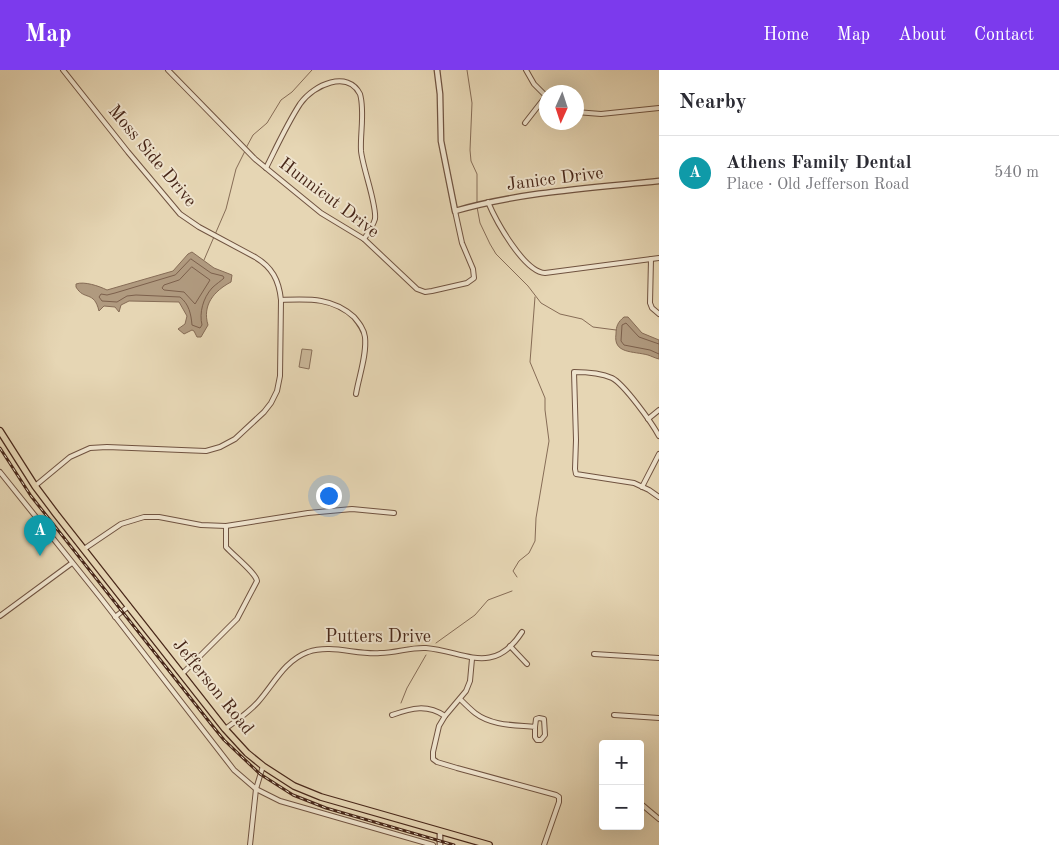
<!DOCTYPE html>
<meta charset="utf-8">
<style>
:root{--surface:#fff;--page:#f7f7f7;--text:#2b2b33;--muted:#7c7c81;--line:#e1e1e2;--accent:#7c3aed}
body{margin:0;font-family:"Old Standard TT",serif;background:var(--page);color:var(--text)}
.controls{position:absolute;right:15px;bottom:15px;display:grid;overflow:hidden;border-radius:5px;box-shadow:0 5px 20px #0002}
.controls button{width:45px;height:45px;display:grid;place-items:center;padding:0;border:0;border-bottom:1px solid var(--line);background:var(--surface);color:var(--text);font:25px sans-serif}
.compass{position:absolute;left:539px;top:15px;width:45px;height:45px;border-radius:50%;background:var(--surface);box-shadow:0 5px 20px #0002;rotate:183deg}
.you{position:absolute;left:328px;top:425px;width:18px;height:18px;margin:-12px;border:4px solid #fff;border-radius:50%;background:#1a73e8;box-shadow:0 0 0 8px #1a73e833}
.badge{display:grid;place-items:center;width:32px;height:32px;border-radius:50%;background:var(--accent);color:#fff;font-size:16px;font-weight:700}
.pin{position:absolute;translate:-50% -41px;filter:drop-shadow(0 1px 2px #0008)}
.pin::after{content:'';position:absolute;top:26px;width:18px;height:15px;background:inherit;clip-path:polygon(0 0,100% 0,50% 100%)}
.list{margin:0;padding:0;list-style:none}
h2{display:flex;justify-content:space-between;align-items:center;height:65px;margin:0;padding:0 20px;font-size:21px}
h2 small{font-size:16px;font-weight:400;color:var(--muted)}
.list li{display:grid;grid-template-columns:32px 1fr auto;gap:15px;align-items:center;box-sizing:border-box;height:75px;padding:0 20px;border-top:1px solid var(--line)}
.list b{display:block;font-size:19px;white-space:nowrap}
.list p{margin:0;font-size:16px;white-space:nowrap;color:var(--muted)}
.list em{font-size:16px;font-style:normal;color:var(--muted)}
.map{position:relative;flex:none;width:659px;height:775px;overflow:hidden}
header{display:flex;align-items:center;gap:30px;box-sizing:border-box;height:70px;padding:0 25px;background:var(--accent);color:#fff}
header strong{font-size:24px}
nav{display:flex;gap:28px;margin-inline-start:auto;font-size:18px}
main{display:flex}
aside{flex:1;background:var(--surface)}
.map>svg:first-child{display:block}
</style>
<header>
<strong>Map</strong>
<nav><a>Home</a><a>Map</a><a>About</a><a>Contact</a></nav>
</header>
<main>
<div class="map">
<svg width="659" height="775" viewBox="0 0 659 775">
<rect width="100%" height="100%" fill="#e6d6b4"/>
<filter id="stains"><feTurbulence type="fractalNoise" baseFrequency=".004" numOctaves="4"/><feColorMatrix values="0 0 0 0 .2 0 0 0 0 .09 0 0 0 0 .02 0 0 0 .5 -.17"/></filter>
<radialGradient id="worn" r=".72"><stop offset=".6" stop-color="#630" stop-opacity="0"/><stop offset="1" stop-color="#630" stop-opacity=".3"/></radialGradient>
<polygon fill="#cbb89a" stroke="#8a705a" points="302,279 312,280 309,299 299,297"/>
<g fill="#b09a7f" stroke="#866c56">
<path d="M192,182L214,198L232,205L231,212C214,221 202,235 208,255L201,267H197L194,261L192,260L184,264L178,259L185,254L187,246L179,232L129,231L121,235L119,242L115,237L104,236L99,241C94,220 84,231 76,217V214C84,211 99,216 107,220L173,201L188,184Z"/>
<path d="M624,247H628L642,263L659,270V289C655,288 651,286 648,285C633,281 613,284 616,264C616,256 618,252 624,247Z"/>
</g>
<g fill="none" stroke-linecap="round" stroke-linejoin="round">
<g stroke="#7c604c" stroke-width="1">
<path d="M191,189L211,203L223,206L224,208C221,211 216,214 212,218C203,228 199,243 202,255L200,258L192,255C191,244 189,234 180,227L136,225L127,226L117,232L102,231L99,227L101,224L107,225L115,223L175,205Z"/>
<polygon points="192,197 210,210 195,234 184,222 164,220 162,218 164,215 179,210"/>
<polyline points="659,274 639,267 626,253 622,255 621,271 624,275 650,280 659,284"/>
</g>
<g stroke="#866c56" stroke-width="1">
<polyline points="467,0 472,33 470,80 471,91 477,104 477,133"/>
<polyline points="246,78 253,65 267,53 281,30 292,22 312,0"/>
<polyline points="477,137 480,153 490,174 496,184 528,216 541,233 560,244 582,249 593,257 616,260"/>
<polyline points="204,190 226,139 236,99 245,81"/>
<polyline points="517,507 513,501 519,491 529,483 535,471 536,448 549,371 545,340 545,328 530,292 535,227"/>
<polyline points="436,573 475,545 488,530 512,521"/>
<polyline points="401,633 407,618 426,585"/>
</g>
<defs>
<g id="minor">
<polyline points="168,0 255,89 321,143 364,169 417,219 425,222 432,221 467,213 474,208 473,199 462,173 455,141"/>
<polyline points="526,0 534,14 546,26"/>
<polyline points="576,42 601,44 659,38"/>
<polyline points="525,53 546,26"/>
<path d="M266,98C277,76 287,54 300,34C314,14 348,0 360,24C365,41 360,63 361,81C363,99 377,135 375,149C373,156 368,163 364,169"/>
<path d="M488,132C496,151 524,202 545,203L659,188"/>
<polyline points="651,189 650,233 652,238 659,244"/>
<path d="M281,230C308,229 332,227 354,247C359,253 364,259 365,267C367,285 359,306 356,324"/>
<polyline points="648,349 659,340"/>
<path d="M659,366C652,353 624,314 612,308C601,303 587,302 574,302L576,370L575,399L576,404L634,413L649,420L659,427"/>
<polyline points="0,402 100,527 234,700 256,719 280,731 433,775"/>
<path d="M35,416L70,387L90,378L107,377L206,381L220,377L235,369L264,342L271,333L277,321L280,306L281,230C279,210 272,197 255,187L199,157L180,144L128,82L63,0"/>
<polyline points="642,417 659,384"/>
<polyline points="84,479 121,454 144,447 159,447 201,455 226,456 308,443 352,439 394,443"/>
<polyline points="0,546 72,493"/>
<polyline points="115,547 129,536"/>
<polyline points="510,576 527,594"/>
<polyline points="594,584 659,588"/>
<polyline points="472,589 470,611 466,621 445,646 439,656 433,682 433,689 437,692 457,698 556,725 559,727 559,732 544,775"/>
<path d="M182,604L237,549L257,511C256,503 233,485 226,477V456"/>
<path d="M460,629C465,634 470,639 475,643C492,656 515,655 535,657V667L537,670H541L545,665L544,649L539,648L536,649L535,657"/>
<path d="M392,645C412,638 427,634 445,646"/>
<polyline points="614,645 659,648"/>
<path d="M225,659C236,651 248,643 258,632C274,614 284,591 308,582C331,574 357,585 380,583C396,583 411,577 426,578C464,581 493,607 522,562"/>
<polyline points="640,733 659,749"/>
<polyline points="250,775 256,719 263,696"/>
</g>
<g id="tertiary">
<path d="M437,0L440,24L441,71L455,141C521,122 591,118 659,111"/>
<polyline points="440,775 440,762"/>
</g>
<polyline id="trunk" points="0,361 35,416 56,444 225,659 247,683 263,696 294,716 321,727 489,775"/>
</defs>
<use href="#minor" stroke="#705340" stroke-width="6"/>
<use href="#tertiary" stroke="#705340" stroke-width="7"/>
<use href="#trunk" stroke="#482719" stroke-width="8"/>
<use href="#minor" stroke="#efe4ce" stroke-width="4"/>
<use href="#tertiary" stroke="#efe4ce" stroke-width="4.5"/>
<use href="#trunk" stroke="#e6d6b4" stroke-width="5.5"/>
<defs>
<polyline id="rail" points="0,378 31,426 211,654 224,670 260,704 293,725 326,738 454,775"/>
</defs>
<use href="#rail" stroke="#482719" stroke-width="3"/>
<use href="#rail" stroke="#efe4ce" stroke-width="1" stroke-dasharray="4" stroke-linecap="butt"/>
</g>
<g text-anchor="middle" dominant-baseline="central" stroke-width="4" stroke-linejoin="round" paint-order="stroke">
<g font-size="18" fill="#482719" stroke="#efe4ce">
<text transform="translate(152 86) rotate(50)">Moss Side Drive</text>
<text transform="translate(555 109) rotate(-7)">Janice Drive</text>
<text transform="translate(329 128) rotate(37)">Hunnicut Drive</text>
<text x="378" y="567">Putters Drive</text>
<text transform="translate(213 617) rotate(51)">Jefferson Road</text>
</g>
</g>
<rect width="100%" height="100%" filter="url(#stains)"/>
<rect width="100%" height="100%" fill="url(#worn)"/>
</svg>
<div class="controls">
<button>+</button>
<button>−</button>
</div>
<svg class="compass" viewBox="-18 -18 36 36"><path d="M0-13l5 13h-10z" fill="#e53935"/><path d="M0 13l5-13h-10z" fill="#7c7c81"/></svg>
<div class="you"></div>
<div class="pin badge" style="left:40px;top:486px;background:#0f9aa8">A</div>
</div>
<aside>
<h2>Nearby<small></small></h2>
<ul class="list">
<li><span class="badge" style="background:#0f9aa8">A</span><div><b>Athens Family Dental</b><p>Place · Old Jefferson Road</p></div><em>540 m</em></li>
</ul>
</aside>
</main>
